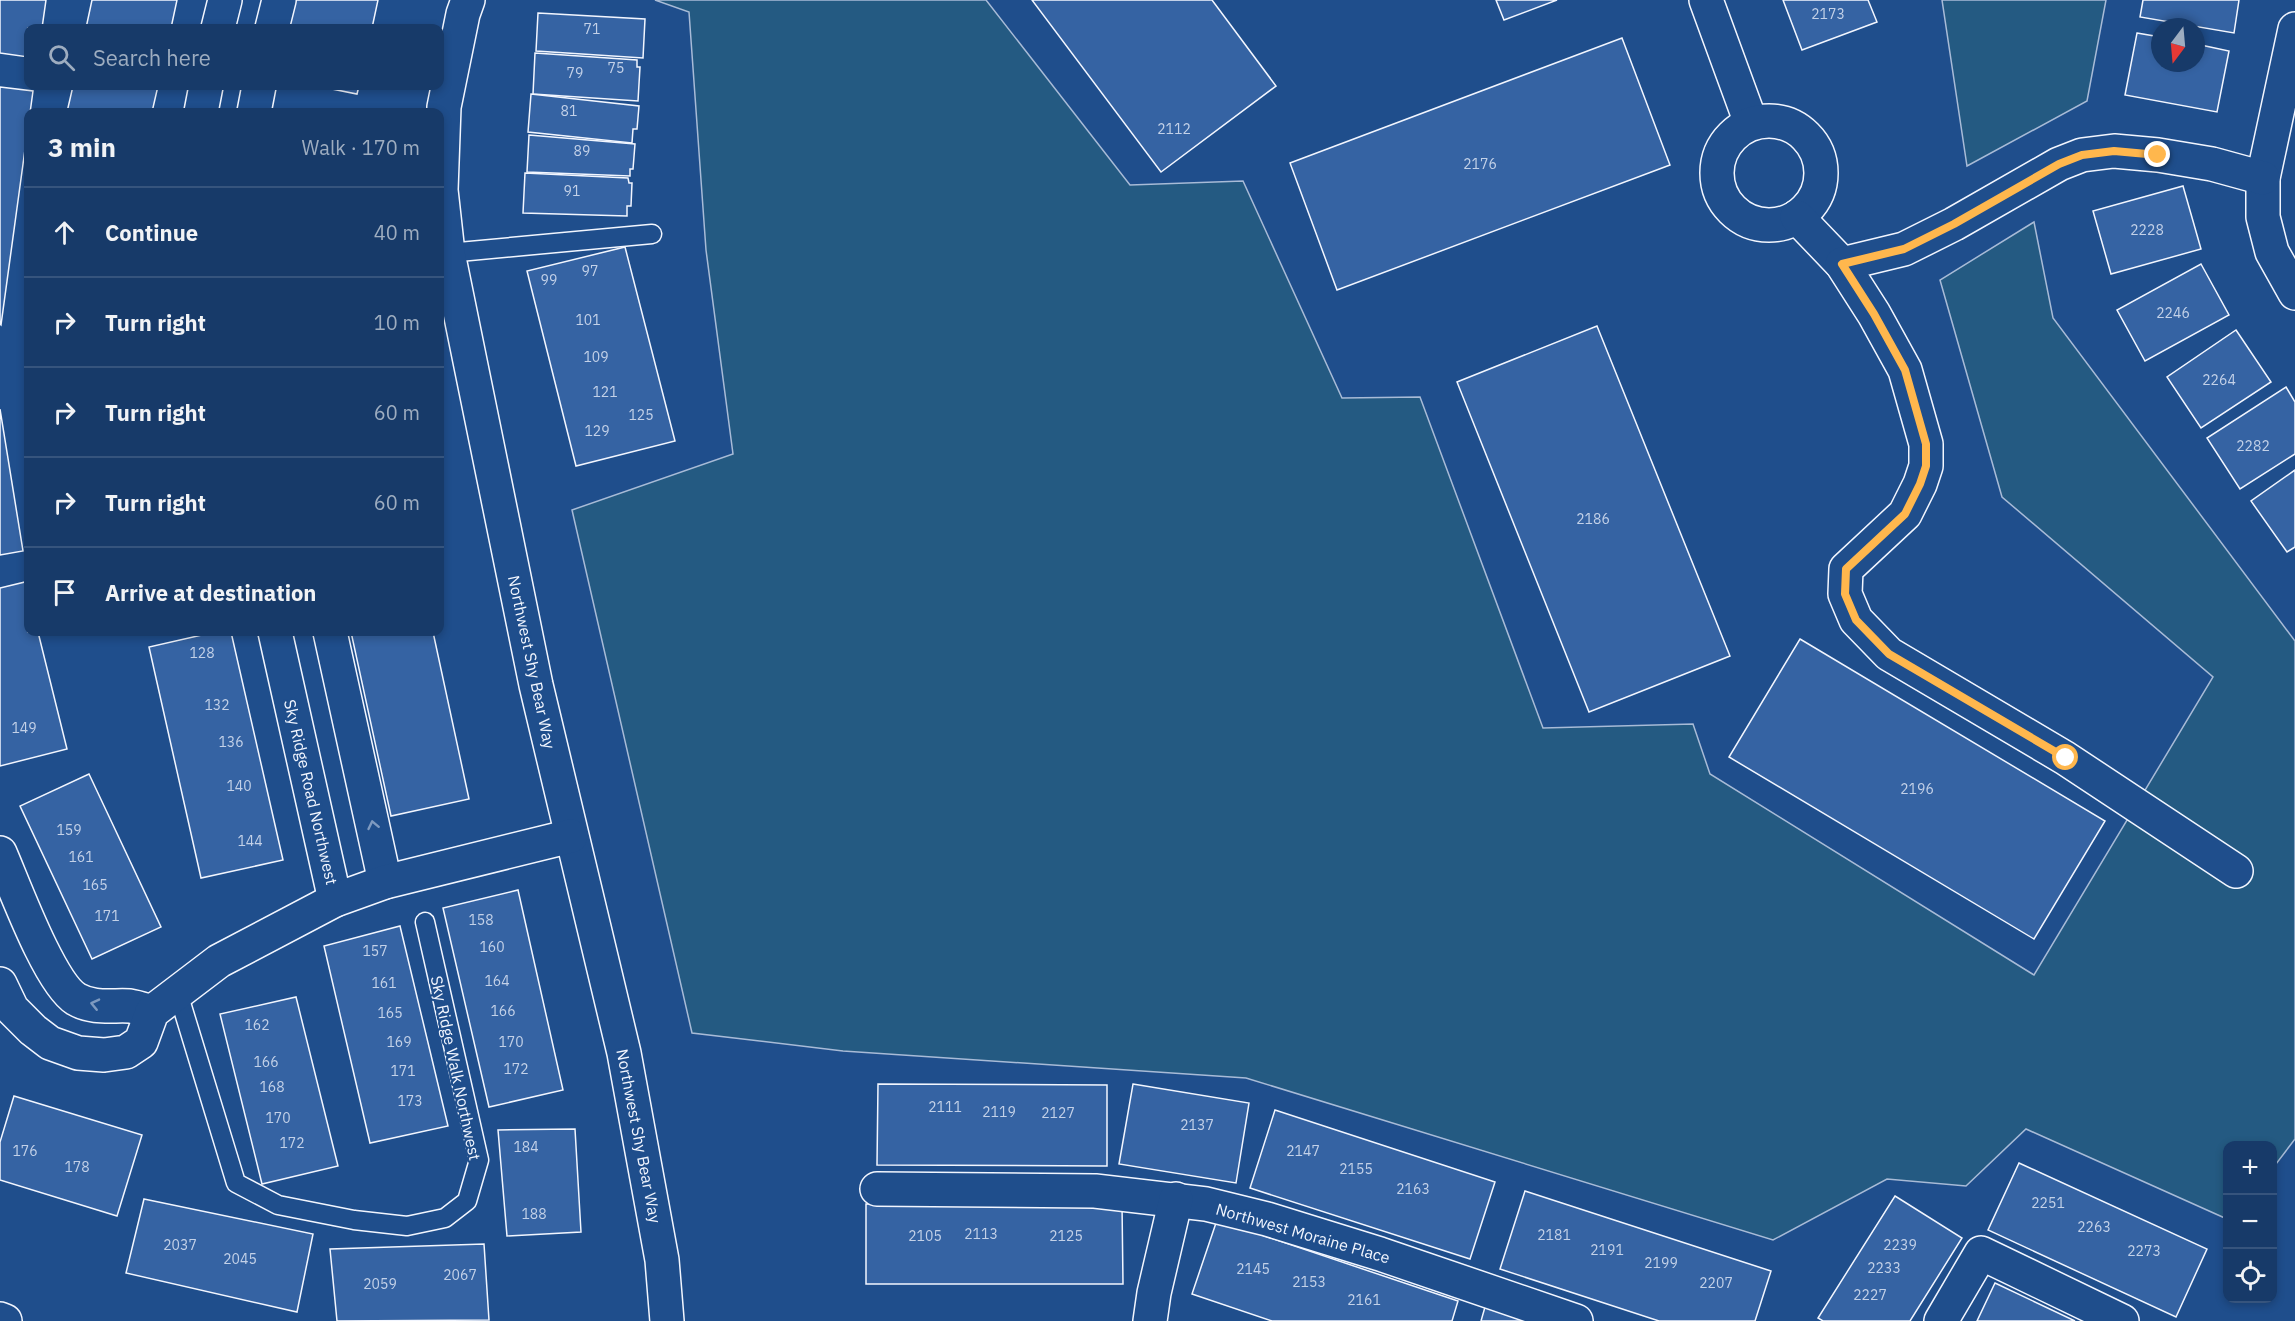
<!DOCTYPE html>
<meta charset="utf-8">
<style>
:root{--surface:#173a69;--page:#244571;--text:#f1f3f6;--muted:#9eadc0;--line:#36547d}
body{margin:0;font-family:"IBM Plex Sans",sans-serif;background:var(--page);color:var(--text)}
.controls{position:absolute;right:18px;bottom:18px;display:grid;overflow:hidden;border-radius:12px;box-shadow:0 3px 9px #0003}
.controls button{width:54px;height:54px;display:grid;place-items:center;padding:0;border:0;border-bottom:2px solid var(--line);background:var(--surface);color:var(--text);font:30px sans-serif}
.compass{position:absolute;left:2151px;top:18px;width:54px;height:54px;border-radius:50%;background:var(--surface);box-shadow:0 3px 9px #0003;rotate:196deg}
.stop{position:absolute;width:18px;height:18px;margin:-14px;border:4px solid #ffb74d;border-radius:50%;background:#fff}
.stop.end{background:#ffb74d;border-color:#fff;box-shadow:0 2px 6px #0008}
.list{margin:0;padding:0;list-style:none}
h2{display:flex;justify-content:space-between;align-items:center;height:78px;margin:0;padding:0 24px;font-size:26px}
h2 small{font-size:20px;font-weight:400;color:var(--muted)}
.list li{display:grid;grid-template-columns:39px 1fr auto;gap:18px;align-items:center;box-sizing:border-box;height:90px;padding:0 24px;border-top:2px solid var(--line)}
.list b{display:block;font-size:22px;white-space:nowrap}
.list em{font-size:20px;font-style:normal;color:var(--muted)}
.icon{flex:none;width:33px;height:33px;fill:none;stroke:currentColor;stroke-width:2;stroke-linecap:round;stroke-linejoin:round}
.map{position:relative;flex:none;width:2295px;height:1321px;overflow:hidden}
.search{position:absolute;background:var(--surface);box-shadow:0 3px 9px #0003;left:24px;top:24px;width:420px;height:66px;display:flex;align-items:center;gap:15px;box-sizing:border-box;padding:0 21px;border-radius:12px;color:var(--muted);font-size:22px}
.panel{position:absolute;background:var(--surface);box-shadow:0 3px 9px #0003;left:24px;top:108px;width:420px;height:528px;border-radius:12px}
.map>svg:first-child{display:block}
</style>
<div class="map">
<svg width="2295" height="1321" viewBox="0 0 2295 1321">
<rect width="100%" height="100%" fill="#1f4e8c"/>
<g fill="#245a82" stroke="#a8bbd7" stroke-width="1.5">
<polygon points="655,0 986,0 1130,185 1243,181 1342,398 1420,397 1543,728 1693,724 1710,774 2034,975 2213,677 2002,497 1940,280 2034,222 2053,318 2295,641 2295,1139 2273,1168 2272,1146 2228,1146 2227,1219 2026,1129 1966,1186 1887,1179 1773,1240 1246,1078 843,1051 692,1033 572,510 733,454 706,250 689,12"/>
<polygon points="1942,0 2106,0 2087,101 1967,166"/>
</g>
<g fill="#3563a3" stroke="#f2f6ff" stroke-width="1.5">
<polygon points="0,0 46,0 42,28 28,28 28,57 0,53"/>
<polygon points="92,0 177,0 171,28 86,28"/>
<polygon points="295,0 378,0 372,28 289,28"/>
<polygon points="1032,0 1212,0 1276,86 1161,172"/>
<polygon points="1496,0 1557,0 1504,20"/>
<polygon points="1783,0 1868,0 1877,22 1802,50"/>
<polygon points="2143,0 2239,0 2234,33 2140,17"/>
<polygon points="538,13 645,19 643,58 536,51"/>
<polygon points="2137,33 2160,37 2160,63 2196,63 2196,44 2229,51 2217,112 2125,95"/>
<polygon points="1622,38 1670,165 1337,290 1290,163"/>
<polygon points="535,53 637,60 637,67 640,67 638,101 533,94"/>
<polygon points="73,86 158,86 152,112 67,112"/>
<polygon points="317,86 359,86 357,94"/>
<polygon points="0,87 33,91 1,325 0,324"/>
<polygon points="531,94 639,106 637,129 633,129 632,143 528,132"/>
<polygon points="529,135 635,144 633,169 630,169 630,176 527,172"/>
<polygon points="525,173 628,178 629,183 632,183 631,206 627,206 627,216 523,213"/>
<polygon points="2183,186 2201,249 2111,274 2093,211"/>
<polygon points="625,247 675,441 576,466 527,271"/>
<polygon points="2201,264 2229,315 2145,361 2117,310"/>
<polygon points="1597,326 1730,656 1589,712 1457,382"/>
<polygon points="2236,330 2271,382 2201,428 2167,377"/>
<polygon points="2286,387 2295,402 2295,454 2240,489 2207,438"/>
<polygon points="0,409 23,551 0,555"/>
<polygon points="2295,470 2295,547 2287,552 2251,501"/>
<polygon points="25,582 28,595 28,632 38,632 67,749 0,766 0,588"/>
<polygon points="215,632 231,632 283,860 201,878 149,647"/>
<polygon points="351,632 433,632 469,799 391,816"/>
<polygon points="1800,639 2105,821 2034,939 1729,757"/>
<polygon points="89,774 161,927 92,959 20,806"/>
<polygon points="518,890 563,1090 489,1107 443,908"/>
<polygon points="400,926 448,1126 370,1143 324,946"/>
<polygon points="296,997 338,1166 262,1184 220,1014"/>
<polygon points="878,1084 1107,1085 1107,1166 877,1165"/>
<polygon points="1133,1084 1249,1103 1236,1183 1119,1164"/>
<polygon points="14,1096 142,1135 117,1216 0,1180 0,1142"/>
<polygon points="1275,1110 1495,1182 1470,1259 1250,1188"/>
<polygon points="575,1129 581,1232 507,1236 498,1130"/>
<polygon points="2019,1163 2207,1249 2176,1317 1988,1230"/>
<polygon points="1525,1191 1771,1271 1755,1321 1659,1321 1500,1269"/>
<polygon points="1895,1196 1962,1238 1910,1321 1823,1321 1818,1318"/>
<polygon points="144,1199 313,1234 297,1312 126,1273"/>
<polygon points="866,1204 1122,1204 1123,1284 866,1284"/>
<polygon points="1217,1220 1458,1301 1452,1321 1272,1321 1192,1294"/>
<polygon points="484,1244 489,1320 337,1321 330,1249"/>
<polygon points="1995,1283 2075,1321 1977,1321"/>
<polygon points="1485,1307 1525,1321 1481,1321"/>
</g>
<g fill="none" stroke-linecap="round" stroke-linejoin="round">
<defs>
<g id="lane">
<polyline points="448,253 652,234"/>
<polyline points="178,993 236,1183 278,1205 354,1220 407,1226 445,1218 467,1201 479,1160 425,922"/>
</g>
<g id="street">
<polyline points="468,0 463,14 444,107 441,190 448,253 536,685 624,1053 662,1260 667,1321"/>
<polyline points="1706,0 1751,123"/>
<polyline points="218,28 225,0"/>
<polyline points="272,28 279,0"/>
<polyline points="2295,29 2263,178 2263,217 2272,252 2295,293"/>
<polyline points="201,112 206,86"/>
<polyline points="254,112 259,86"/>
<circle cx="1769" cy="173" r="52"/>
<polyline points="1797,217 1842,264 1874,314 1905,370 1926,444 1926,466 1920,484 1905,514 1846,569 1845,594 1856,620 1889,654 2065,758 2236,871"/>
<polyline points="1842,264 1904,249 1954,224 2059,164 2082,155 2114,151 2158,155 2212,164 2263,178"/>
<polyline points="275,632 335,900"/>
<polyline points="330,632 385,882"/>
<path d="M0,853C14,885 49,982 76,999C93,1009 112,1005 130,1006C137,1007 145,1010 152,1012"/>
<polyline points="0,984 12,1009 33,1030 50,1043 78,1053 104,1055 126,1052 141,1042 152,1012 219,961 335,900 385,882 571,836"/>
<polyline points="877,1189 1095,1191 1206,1204 1267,1219 1380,1254 1576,1321"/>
<polyline points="1150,1321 1154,1293 1176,1199"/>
<polyline points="1941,1321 1981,1253 2122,1321"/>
</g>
<polyline id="secondary" points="0,1319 5,1321"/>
</defs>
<use href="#lane" stroke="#f2f6ff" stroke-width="21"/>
<use href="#street" stroke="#f2f6ff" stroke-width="36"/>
<use href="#secondary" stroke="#f2f6ff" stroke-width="36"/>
<use href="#lane" stroke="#1f4e8c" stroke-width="18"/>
<use href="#street" stroke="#1f4e8c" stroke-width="33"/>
<use href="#secondary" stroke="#1f4e8c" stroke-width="33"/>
</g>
<defs><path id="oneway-chevron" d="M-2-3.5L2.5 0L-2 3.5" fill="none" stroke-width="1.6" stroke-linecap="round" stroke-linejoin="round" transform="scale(1.5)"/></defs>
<g stroke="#7e9ac0">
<use href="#oneway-chevron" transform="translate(373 825) rotate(-102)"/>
<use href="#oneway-chevron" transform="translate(95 1004) rotate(-167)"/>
</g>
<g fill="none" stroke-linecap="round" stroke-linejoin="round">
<polyline stroke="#ffb74d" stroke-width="8" points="2066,758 1889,654 1856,620 1845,594 1846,569 1905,514 1920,484 1926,466 1926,444 1905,370 1874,314 1842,264 1904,249 1954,224 2059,164 2082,155 2114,151 2158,155"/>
</g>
<g text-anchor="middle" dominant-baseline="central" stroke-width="4.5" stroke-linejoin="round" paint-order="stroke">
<g font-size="14" fill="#c3d1e8">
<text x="1828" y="14">2173</text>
<text x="592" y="29">71</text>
<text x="616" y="68">75</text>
<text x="575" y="73">79</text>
<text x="569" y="111">81</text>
<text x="1174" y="129">2112</text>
<text x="582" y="151">89</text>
<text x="1480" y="164">2176</text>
<text x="572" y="191">91</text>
<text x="2147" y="230">2228</text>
<text x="590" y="271">97</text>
<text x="549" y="280">99</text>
<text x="2173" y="313">2246</text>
<text x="588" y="320">101</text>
<text x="596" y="357">109</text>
<text x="2219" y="380">2264</text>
<text x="605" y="392">121</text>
<text x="641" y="415">125</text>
<text x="597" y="431">129</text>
<text x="2253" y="446">2282</text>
<text x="1593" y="519">2186</text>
<text x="202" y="653">128</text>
<text x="217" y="705">132</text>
<text x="24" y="728">149</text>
<text x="231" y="742">136</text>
<text x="239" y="786">140</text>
<text x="1917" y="789">2196</text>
<text x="69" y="830">159</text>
<text x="250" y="841">144</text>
<text x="81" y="857">161</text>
<text x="95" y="885">165</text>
<text x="107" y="916">171</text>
<text x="481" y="920">158</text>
<text x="492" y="947">160</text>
<text x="375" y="951">157</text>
<text x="497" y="981">164</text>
<text x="384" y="983">161</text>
<text x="503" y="1011">166</text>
<text x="390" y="1013">165</text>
<text x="257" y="1025">162</text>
<text x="399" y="1042">169</text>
<text x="511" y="1042">170</text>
<text x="266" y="1062">166</text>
<text x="516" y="1069">172</text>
<text x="403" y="1071">171</text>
<text x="272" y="1087">168</text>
<text x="410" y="1101">173</text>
<text x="945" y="1107">2111</text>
<text x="999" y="1112">2119</text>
<text x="1058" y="1113">2127</text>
<text x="278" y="1118">170</text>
<text x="1197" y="1125">2137</text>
<text x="292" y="1143">172</text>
<text x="526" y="1147">184</text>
<text x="25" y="1151">176</text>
<text x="1303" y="1151">2147</text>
<text x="77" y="1167">178</text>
<text x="1356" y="1169">2155</text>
<text x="1413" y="1189">2163</text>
<text x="2048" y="1203">2251</text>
<text x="534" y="1214">188</text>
<text x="2094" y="1227">2263</text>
<text x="981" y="1234">2113</text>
<text x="1554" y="1235">2181</text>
<text x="925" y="1236">2105</text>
<text x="1066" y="1236">2125</text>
<text x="180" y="1245">2037</text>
<text x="1900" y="1245">2239</text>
<text x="1607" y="1250">2191</text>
<text x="2144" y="1251">2273</text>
<text x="240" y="1259">2045</text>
<text x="1661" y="1263">2199</text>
<text x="1884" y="1268">2233</text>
<text x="1253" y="1269">2145</text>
<text x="460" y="1275">2067</text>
<text x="1309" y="1282">2153</text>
<text x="1716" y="1283">2207</text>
<text x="380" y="1284">2059</text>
<text x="1870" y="1295">2227</text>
<text x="1364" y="1300">2161</text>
</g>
<g font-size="16" fill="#f2f6ff" stroke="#1f4e8c">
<text transform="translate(532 662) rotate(78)">Northwest Shy Bear Way</text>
<text transform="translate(311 792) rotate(77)">Sky Ridge Road Northwest</text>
<text transform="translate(456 1068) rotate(78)">Sky Ridge Walk Northwest</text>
<text transform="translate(639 1136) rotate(79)">Northwest Shy Bear Way</text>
<text transform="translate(1303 1233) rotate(16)">Northwest Moraine Place</text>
</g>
</g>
</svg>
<div class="controls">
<button>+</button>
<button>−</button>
<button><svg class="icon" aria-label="locate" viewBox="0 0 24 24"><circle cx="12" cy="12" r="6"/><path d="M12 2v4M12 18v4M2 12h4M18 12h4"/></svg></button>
</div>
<svg class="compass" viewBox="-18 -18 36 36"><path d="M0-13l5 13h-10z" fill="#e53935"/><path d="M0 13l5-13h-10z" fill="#9eadc0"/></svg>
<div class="stop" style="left:2066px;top:758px"></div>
<div class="stop end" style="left:2158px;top:155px"></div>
<div class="search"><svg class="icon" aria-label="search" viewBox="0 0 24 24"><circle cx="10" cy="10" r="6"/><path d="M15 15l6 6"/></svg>Search here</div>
<section class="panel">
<h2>3 min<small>Walk · 170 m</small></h2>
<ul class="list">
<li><svg class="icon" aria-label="ahead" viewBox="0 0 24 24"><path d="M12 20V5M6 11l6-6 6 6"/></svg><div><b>Continue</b></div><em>40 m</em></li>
<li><svg class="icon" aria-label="right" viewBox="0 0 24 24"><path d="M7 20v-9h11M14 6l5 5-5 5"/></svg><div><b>Turn right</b></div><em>10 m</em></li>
<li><svg class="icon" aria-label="right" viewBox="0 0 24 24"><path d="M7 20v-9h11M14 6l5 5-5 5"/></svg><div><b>Turn right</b></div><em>60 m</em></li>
<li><svg class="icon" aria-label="right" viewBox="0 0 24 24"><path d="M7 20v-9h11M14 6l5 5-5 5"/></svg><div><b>Turn right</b></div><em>60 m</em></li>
<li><svg class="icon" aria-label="arrive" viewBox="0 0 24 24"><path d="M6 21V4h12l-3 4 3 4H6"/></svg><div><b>Arrive at destination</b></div></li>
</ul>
</section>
</div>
